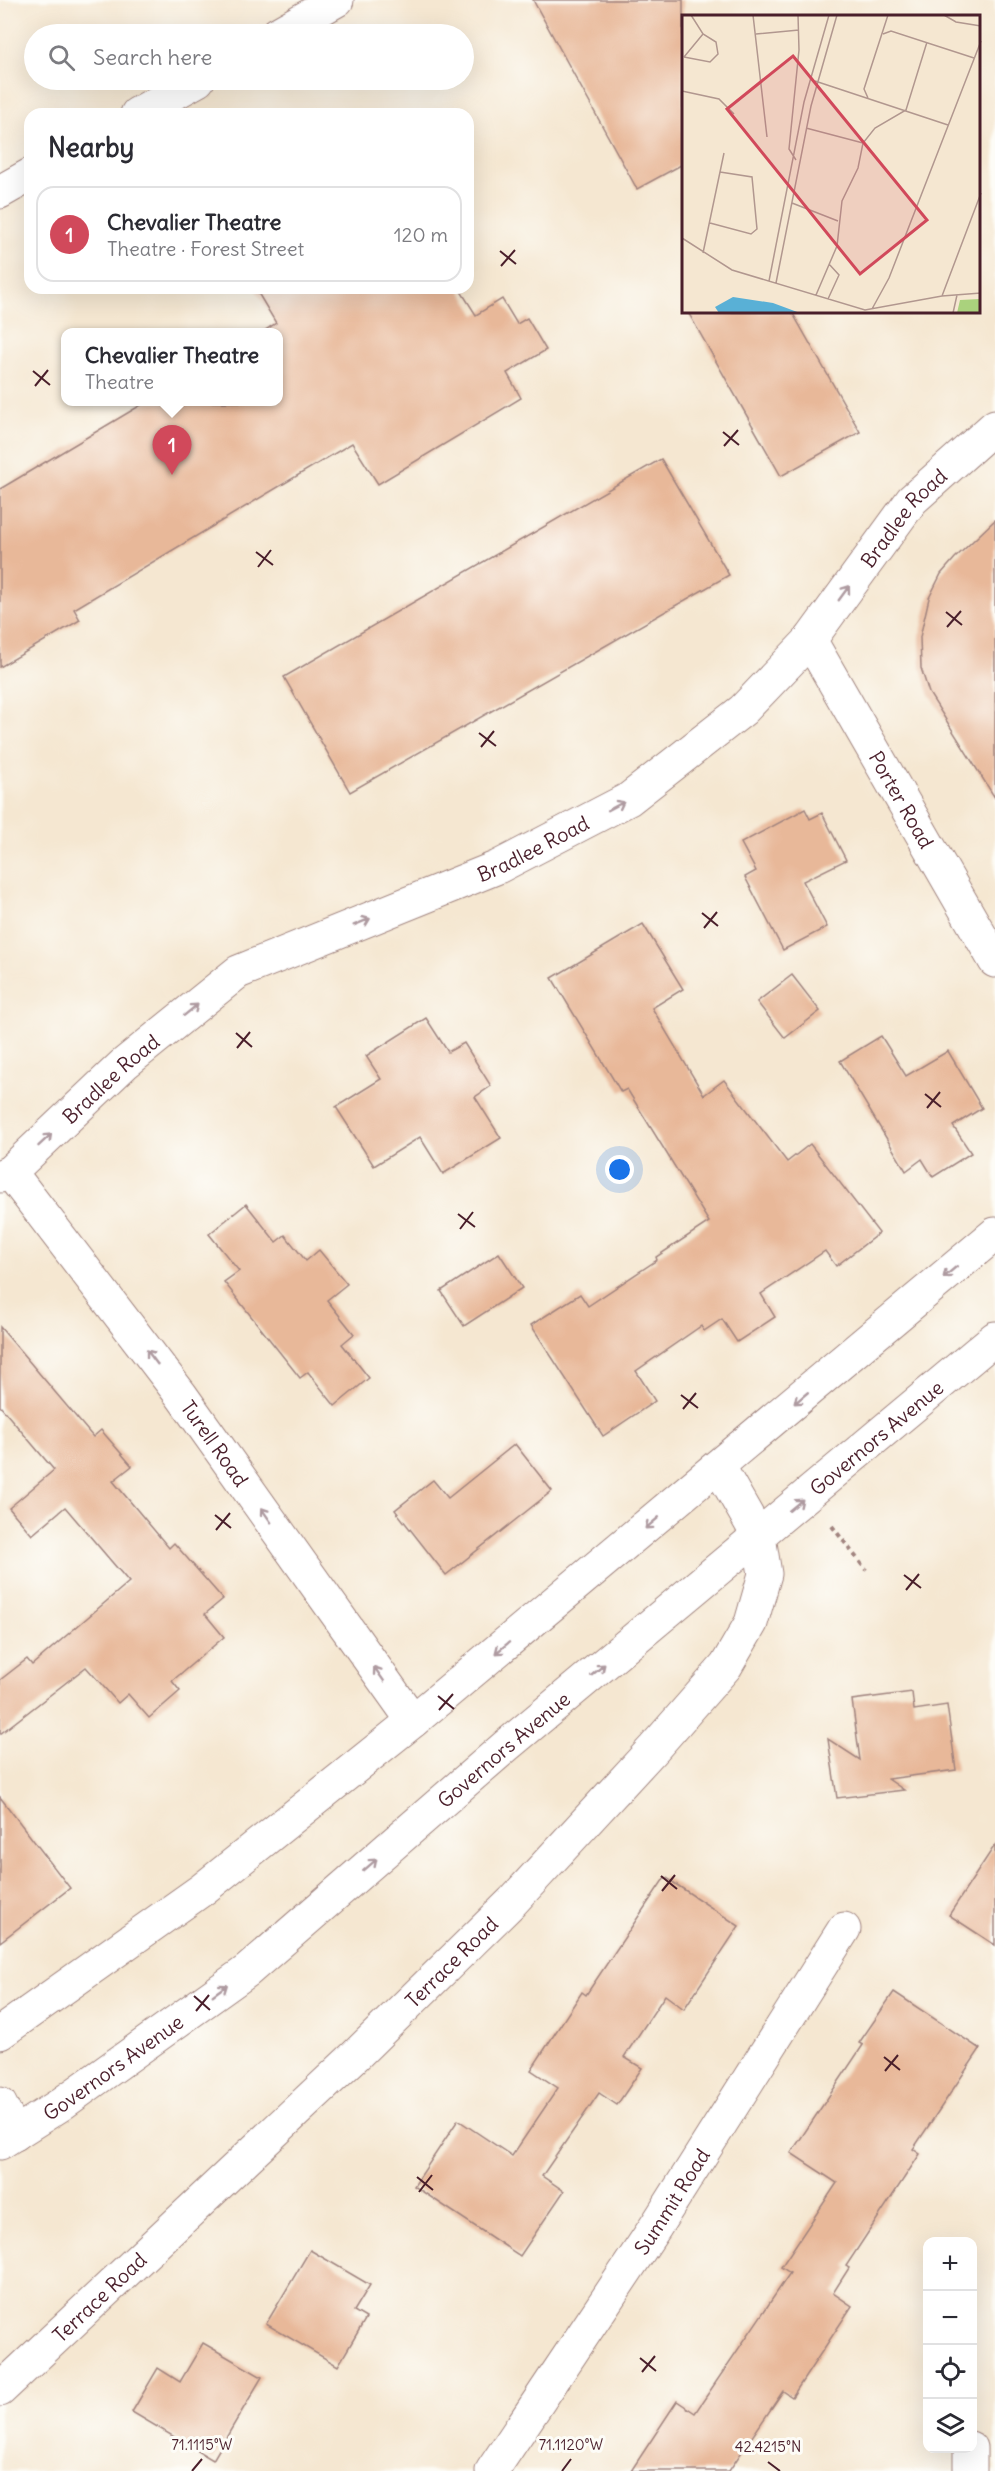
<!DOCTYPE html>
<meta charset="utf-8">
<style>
:root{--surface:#fff;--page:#f7f7f7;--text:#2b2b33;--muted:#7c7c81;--line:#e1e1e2;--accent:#d1495b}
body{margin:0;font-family:Delius,sans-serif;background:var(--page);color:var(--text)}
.controls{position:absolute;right:18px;bottom:18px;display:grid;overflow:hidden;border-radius:12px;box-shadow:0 6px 24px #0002}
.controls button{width:54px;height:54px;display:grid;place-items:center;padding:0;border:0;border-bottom:2px solid var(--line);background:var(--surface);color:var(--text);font:30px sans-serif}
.you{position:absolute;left:620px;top:1170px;width:21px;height:21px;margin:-15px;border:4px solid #fff;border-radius:50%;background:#1a73e8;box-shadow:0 0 0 9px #1a73e833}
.badge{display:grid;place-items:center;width:39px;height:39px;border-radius:50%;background:var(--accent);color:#fff;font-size:20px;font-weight:700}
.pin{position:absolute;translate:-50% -50px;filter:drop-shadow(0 2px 3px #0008)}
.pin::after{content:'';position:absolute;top:32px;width:21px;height:18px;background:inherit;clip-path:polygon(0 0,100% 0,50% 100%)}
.popup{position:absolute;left:61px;top:328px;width:222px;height:78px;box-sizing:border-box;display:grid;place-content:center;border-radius:12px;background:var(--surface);filter:drop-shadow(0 2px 4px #0005);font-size:20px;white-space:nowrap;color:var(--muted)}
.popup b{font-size:22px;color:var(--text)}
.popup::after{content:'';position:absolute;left:50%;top:100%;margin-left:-12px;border:12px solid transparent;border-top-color:var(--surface)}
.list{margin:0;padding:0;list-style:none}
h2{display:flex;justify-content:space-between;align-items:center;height:78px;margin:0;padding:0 24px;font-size:26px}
h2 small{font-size:20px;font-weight:400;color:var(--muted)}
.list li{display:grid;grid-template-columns:39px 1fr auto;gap:18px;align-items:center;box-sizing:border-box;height:96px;margin:0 12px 12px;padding:0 12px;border:2px solid var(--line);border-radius:18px}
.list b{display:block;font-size:22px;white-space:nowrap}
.list p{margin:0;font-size:20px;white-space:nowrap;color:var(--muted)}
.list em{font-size:20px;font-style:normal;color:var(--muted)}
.icon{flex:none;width:33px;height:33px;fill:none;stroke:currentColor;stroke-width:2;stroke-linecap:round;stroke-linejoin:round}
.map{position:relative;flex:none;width:995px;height:2471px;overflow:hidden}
.search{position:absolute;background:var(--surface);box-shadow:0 6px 24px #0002;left:24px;top:24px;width:450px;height:66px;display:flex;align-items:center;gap:15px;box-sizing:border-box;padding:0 21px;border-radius:33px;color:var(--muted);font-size:22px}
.panel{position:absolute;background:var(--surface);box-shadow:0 6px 24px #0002;left:24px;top:108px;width:450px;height:186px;border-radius:18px}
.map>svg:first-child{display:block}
</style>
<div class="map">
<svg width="995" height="2471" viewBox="0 0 995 2471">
<rect width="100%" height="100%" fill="#fdfcf7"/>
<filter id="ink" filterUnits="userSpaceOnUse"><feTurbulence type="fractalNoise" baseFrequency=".0167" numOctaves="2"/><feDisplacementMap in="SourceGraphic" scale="12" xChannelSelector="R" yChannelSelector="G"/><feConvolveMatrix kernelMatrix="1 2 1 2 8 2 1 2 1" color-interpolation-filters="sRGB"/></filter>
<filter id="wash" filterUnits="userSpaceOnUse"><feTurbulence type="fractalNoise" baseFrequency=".008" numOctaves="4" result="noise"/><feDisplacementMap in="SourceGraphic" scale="24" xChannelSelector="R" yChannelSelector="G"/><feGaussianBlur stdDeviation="1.35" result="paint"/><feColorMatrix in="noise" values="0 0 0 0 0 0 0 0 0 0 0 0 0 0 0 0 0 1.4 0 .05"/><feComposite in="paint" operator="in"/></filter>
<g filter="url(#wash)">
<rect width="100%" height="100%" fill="#f5e7d1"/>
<g id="blocks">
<g fill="#e8b899">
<polygon points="533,0 683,0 683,164 637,189"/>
<polygon points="255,288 459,288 476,315 502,299 517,324 527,318 546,350 507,373 521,398 378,484 352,443 74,609 80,620 0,667 0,489 146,402 279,402 279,333 261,333 276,323"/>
<polygon points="688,312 792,312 860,432 781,476"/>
<polygon points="661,459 729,575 350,792 284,677"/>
<polygon points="995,520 995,798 929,693 921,668 920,637 929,598 941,574 955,558"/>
<polygon points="805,809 810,819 822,813 846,860 803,881 827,927 783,950 745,877 756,871 741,843"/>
<polygon points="643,924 683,989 652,1008 704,1095 724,1080 787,1162 810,1144 879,1233 836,1266 825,1251 761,1294 775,1317 737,1342 722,1319 704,1331 701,1326 636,1371 655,1401 603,1436 531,1325 580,1294 588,1306 657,1260 656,1257 709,1222 627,1089 621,1092 552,978"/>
<polygon points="792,975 820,1011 785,1038 757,1002"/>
<polygon points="426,1018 448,1052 464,1043 491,1086 475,1097 501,1138 443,1174 420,1137 374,1166 336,1107 381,1079 366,1056"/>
<polygon points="881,1036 906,1076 948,1051 982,1108 953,1126 971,1153 933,1177 922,1159 906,1171 840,1061"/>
<polygon points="246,1204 276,1242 285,1235 306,1261 319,1250 347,1284 327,1300 354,1334 342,1344 369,1378 335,1406 308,1372 300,1378 224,1282 239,1271 209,1234"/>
<polygon points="499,1253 522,1288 464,1326 441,1291"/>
<polygon points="0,1327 93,1437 101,1430 132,1466 113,1481 169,1548 174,1543 223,1599 205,1614 224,1637 172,1681 180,1691 149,1718 128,1694 118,1703 86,1667 0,1734 0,1680 27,1659 32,1665 129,1582 65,1507 32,1535 9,1508 54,1470 0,1406"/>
<polygon points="515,1444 552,1491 446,1575 395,1510 433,1480 448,1498"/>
<polygon points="912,1692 914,1710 947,1705 956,1770 888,1779 904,1790 837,1798 828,1739 860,1760 852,1700"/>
<polygon points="0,1797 70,1888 0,1942"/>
<polygon points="995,1845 995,1945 949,1915"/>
<polygon points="665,1877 739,1926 684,2009 665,1995 624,2057 642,2068 617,2105 599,2093 542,2176 564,2191 520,2256 414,2186 458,2120 512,2156 558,2088 531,2070 582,1992 586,1995"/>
<polygon points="894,1992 980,2049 913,2149 920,2154 846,2266 849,2268 833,2293 852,2306 792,2397 783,2391 729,2471 631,2471 677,2401 695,2413 790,2273 781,2267 837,2183 791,2153 863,2045 859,2043"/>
<polygon points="310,2250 370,2285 354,2311 366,2318 338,2366 266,2324"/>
<polygon points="203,2343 262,2377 213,2460 132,2412 158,2368 180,2382"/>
</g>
</g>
</g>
<g filter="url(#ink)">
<use href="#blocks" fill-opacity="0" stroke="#a0837e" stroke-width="1.5"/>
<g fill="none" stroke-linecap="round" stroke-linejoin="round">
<defs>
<g id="minor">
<polyline points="277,34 337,0"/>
<polyline points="137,114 198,80"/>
<polyline points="0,192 30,175"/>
<path id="s1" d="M810,640L995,961"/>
<path id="s2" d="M10,1172L181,1395L413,1721"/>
<path id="s3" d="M0,1176L10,1172L124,1064L238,972L498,867L629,799L743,710L810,640L912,500L995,426"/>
<polyline points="0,2033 203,1889 413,1721 995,1234"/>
<polyline points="0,2104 15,2134"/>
<path id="s4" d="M0,2143L60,2105L247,1971L506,1746L995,1338"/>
<path id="s5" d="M0,2390L353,2058L512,1902L654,1748L726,1666L751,1623L765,1574L759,1537L719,1467"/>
<path id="s6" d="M492,2471L656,2226L844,1929"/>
<polyline points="970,2471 970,2448"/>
</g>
</defs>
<use href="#minor" stroke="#a0837e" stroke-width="35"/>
<polyline stroke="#a0837e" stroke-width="4" stroke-dasharray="4.5 4.5" stroke-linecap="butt" points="832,1526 866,1570"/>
<use href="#minor" stroke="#fff" stroke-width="33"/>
</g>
<defs><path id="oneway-shaft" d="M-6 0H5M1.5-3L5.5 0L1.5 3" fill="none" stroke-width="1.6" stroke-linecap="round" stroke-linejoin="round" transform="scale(1.5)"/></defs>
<g stroke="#ae9aa0">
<use href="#oneway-shaft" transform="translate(844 593) rotate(-54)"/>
<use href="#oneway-shaft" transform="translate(616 806) rotate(-28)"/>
<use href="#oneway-shaft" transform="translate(362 922) rotate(-22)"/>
<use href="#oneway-shaft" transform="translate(191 1010) rotate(-39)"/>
<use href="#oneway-shaft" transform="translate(45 1140) rotate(-43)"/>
<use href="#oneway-shaft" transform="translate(950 1272) rotate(140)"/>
<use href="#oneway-shaft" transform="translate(152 1357) rotate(-127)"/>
<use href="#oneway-shaft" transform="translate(801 1398) rotate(140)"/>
<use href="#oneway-shaft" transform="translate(796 1505) rotate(-40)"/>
<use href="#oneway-shaft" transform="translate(266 1515) rotate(-125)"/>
<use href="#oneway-shaft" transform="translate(652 1523) rotate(140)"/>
<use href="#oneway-shaft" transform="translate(502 1648) rotate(141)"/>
<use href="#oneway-shaft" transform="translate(598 1670) rotate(-40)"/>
<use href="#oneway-shaft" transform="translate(379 1674) rotate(-125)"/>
<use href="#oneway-shaft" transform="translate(370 1865) rotate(-41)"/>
<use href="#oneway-shaft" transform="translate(220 1990) rotate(-36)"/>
</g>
</g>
<path fill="none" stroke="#4a1f2b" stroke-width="2" d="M500,251L516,264M501,266L515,250M33,371L50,385M35,386L48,370M723,432L739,445M724,446L738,430M256,552L273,565M258,567L271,550M946,612L962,625M947,627L961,611M479,733L496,746M481,747L494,731M702,913L718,926M704,928L717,912M236,1033L252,1047M237,1048L250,1032M925,1094L941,1107M927,1108L940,1092M458,1214L475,1227M460,1229L473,1212M681,1395L698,1408M683,1409L696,1393M215,1515L231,1528M216,1530L230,1513M904,1575L921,1588M906,1590L919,1574M438,1696L454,1709M439,1710L453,1694M661,1876L677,1889M662,1891L675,1875M194,1996L210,2010M196,2011L209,1995M884,2057L900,2070M885,2071L898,2055M417,2177L433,2190M419,2192L432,2175M640,2358L656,2371M642,2372L655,2356M768,2462L780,2471M192,2471L202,2459M562,2471L571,2459"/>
<g text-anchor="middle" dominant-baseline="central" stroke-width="6" stroke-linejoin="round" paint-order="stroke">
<g font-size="20" fill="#4a1f2b" stroke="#fdfcf7">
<text stroke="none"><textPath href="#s3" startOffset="1138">Bradlee Road</textPath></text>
<text stroke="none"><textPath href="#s1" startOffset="184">Porter Road</textPath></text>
<text stroke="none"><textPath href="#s3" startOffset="634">Bradlee Road</textPath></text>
<text stroke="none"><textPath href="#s3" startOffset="148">Bradlee Road</textPath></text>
<text stroke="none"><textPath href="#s4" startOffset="1126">Governors Avenue</textPath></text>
<text stroke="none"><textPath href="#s2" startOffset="340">Turell Road</textPath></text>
<text stroke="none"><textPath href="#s4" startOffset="640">Governors Avenue</textPath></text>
<text stroke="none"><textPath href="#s5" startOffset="622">Terrace Road</textPath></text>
<text stroke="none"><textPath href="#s4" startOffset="136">Governors Avenue</textPath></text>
<text stroke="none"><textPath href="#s6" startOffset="324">Summit Road</textPath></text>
<text stroke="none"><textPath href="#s5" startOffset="136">Terrace Road</textPath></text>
</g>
</g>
<g transform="translate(682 15)">
<rect width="298" height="298" fill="#f5e7d1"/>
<path d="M298,284V298H275L278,285Z" fill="#aad27d"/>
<path d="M51,282L91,288L118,298H37L33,292Z" fill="#59b0d6"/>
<path fill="none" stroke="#b1978f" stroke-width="1.5" d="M71,0L85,122M262,0L274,7L299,11M74,19L117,15M201,19L209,16L292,43M2,42L28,47L36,39L34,27L21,19L9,0M2,42L21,19M133,66L266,110M0,76L37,84L52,99M186,83L182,74L206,0M0,105V129M124,113L181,128M114,145L107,134L117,35L116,0M110,188L156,206M28,208L69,219L75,214L70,162L38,157M0,223L50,255L183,295L260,281L299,278M21,238L42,138M87,266L122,87L147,0M94,268L129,91L155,0M134,280L155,231L160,186L176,153L181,128L193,113L224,95L245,27M260,281L299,178M146,284L157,260L147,249M190,294L207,263L299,26M271,298L275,280"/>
<path fill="#d1495b" fill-opacity="0.15" stroke="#d1495b" stroke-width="3" d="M111,41L245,205L178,259L45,94Z"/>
<rect width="298" height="298" fill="none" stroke="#4a1f2b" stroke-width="3"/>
</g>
<g font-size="15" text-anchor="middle" fill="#4a1f2b" stroke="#fdfcf7" stroke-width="6" stroke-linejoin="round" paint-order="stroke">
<text x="202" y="2450">71.1115°W</text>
<text x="571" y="2450">71.1120°W</text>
<text x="768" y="2452">42.4215°N</text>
</g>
</svg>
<div class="controls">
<button>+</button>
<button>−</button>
<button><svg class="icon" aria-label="locate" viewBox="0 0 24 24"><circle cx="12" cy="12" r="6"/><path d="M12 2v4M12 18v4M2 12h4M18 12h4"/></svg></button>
<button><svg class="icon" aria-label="layers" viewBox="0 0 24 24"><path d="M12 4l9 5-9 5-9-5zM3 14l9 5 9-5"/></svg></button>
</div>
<div class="you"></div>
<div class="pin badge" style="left:172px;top:475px">1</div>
<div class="popup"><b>Chevalier Theatre</b>Theatre</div>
<div class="search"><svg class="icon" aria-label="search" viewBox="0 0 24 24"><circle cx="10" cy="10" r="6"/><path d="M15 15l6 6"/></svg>Search here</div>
<section class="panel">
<h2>Nearby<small></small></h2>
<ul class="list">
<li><span class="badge">1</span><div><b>Chevalier Theatre</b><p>Theatre · Forest Street</p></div><em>120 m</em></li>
</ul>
</section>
</div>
